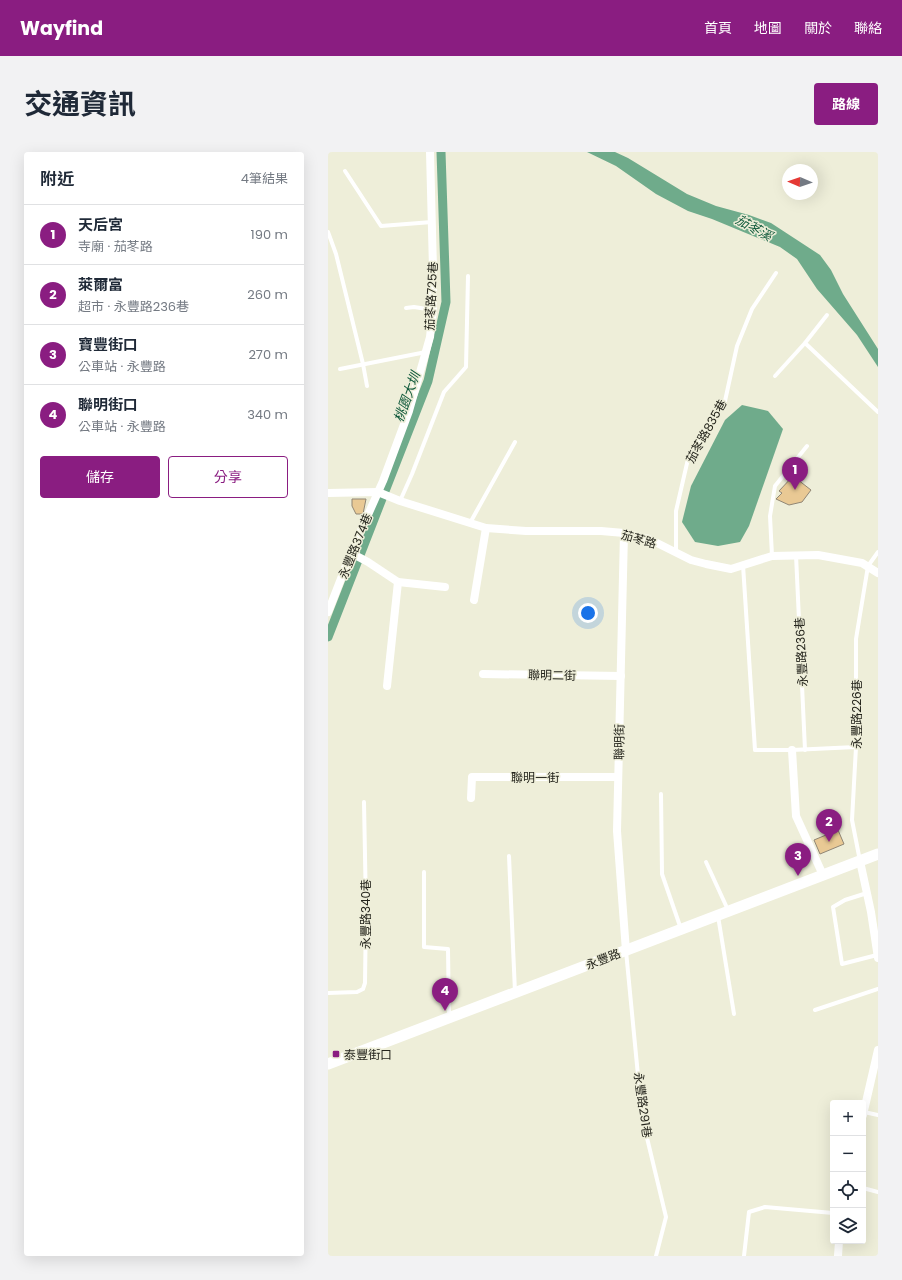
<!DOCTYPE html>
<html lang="zh-TW">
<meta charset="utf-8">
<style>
:root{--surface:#fff;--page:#f2f2f3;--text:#1f2937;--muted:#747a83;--line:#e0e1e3;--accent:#8a1d81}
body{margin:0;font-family:Poppins,"Noto Sans TC",sans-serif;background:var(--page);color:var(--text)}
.controls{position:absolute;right:12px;bottom:12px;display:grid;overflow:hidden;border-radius:4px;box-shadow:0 4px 16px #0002}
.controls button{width:36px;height:36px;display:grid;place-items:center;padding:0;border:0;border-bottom:1px solid var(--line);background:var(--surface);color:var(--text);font:20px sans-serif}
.compass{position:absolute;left:454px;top:12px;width:36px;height:36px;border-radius:50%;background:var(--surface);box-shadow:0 4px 16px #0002;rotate:272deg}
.you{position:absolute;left:260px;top:461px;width:14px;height:14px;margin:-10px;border:3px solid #fff;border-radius:50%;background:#1a73e8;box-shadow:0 0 0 6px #1a73e833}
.badge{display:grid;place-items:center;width:26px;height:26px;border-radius:50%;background:var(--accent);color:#fff;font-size:13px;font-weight:700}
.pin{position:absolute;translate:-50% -33px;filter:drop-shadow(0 1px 2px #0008)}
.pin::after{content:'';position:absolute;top:21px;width:14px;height:12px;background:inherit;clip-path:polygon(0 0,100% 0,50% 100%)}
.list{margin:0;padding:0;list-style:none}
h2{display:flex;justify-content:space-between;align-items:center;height:52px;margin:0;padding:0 16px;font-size:17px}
h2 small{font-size:13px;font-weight:400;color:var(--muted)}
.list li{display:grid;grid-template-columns:26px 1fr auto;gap:12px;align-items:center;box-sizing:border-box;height:60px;padding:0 16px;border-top:1px solid var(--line)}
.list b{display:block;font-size:15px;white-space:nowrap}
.list p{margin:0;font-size:13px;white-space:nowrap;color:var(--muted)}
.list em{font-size:13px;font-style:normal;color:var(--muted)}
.actions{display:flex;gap:8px;padding:12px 16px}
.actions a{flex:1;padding:9px 0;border:1px solid var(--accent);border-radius:4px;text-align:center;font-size:14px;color:var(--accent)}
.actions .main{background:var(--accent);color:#fff}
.icon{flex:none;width:22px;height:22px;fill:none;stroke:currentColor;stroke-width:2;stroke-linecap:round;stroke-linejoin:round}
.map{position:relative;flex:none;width:550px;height:1104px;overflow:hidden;border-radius:4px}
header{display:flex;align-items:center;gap:24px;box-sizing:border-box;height:56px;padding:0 20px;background:var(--accent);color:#fff}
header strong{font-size:19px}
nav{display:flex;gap:22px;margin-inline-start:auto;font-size:14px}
.intro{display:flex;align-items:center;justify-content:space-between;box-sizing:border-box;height:96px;padding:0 24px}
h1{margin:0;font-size:28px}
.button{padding:10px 18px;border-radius:4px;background:var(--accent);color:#fff;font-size:14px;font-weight:700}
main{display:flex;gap:24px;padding:0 24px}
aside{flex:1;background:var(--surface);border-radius:4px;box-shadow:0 4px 16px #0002}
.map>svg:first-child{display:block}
</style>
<header>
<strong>Wayfind</strong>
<nav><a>首頁</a><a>地圖</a><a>關於</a><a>聯絡</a></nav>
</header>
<div class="intro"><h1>交通資訊</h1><a class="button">路線</a></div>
<main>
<aside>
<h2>附近<small>4筆結果</small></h2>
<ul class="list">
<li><span class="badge">1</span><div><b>天后宮</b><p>寺廟 · 茄苳路</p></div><em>190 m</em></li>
<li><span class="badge">2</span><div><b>萊爾富</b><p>超市 · 永豐路236巷</p></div><em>260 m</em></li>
<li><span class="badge">3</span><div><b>寶豐街口</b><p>公車站 · 永豐路</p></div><em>270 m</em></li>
<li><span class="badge">4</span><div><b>聯明街口</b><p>公車站 · 永豐路</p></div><em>340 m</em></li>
</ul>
<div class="actions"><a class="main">儲存</a><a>分享</a></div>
</aside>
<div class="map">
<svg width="550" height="1104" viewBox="0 0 550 1104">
<rect width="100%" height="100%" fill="#eeeed9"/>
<g fill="#6fab8b">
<polygon points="259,0 287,0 300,6 359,42 388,54 421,63 443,71 492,103 503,118 515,142 550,197 550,215 529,183 489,137 469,107 452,95 384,67 360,59 328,42 288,14"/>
<polygon points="414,253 440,259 455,277 421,374 412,390 390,394 367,390 354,370 363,334 397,268"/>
</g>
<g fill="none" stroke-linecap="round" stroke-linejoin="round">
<polyline stroke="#6fab8b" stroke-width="9" points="0,485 100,229 118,150 113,0"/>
</g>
<g fill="#e9c994" stroke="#908675">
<polygon points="465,324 483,338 474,350 461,353 448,347 454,341 451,339"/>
<polygon points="24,347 38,347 35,362 28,362 24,354"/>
<polygon points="510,678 516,692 492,702 486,688"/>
</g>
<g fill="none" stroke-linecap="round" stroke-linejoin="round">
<g stroke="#fff" stroke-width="4">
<polyline points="17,19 53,74 104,70"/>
<polyline points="0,80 8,102 35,212 39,234"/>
<polyline points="78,156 86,155 105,158"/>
<polyline points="477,191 550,260"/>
<polyline points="12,217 98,200"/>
<polyline points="447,224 477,191 499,163"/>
<polyline points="72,349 84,322 116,240 138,215 140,124"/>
<polyline points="142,371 187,290"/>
<polyline points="348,400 348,359 360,307 397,249 409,194 424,157 448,121"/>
<polyline points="468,403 477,598"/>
<polyline points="444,404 442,364 447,334 479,294"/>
<polyline points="415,413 427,598 464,598 528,595"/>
<polyline points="333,642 334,722 353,777"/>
<polyline points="181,704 187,840"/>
<polyline points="532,709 524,668 528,595 528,487 540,414 550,400"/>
<polyline points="378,710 400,758"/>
<polyline points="96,720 96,795 120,797 121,865"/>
<polyline points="539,741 517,748 505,755 514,812 549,803"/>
<polyline points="390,764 406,862"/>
<polyline points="298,799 314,965 338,1065 328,1104"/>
<polyline points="0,841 29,840 35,837 37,831 38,757 36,650"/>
<polyline points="487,858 550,837"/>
<polyline points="536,960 550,963"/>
<polyline points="535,1036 550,1040"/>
<polyline points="416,1104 421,1060 437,1055 505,1061"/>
</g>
<g stroke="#fff" stroke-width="8">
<polyline points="0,341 50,340 72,349 158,376 198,379 273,379 296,381 321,387 363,408 378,412 403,417 444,404 490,403 534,411 550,421"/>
<polyline points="296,381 289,679 298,799"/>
<polyline points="23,401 40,410 70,430 59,534"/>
<polyline points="70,430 117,435"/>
<polyline points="146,448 158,376"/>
<polyline points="0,460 23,401 55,329 81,259 102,185 105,158 105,117 102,0"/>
<polyline points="155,522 293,524"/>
<polyline points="464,598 468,664 495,723"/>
<polyline points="143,646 144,625 290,625"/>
<polyline points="532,709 543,760 550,806"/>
<polyline points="535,963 550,898"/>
<polyline points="510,1104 511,1089"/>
</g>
<polyline stroke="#fff" stroke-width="11" points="0,912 550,702"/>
</g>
<rect fill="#8a1d81" stroke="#eeeed9" stroke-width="1.5" x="4" y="898" width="8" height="8" rx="2"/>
<g text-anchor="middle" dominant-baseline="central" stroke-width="3" stroke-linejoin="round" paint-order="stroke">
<g font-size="12" fill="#24241c" stroke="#eeeed9">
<text transform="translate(103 144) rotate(-87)">茄苳路725巷</text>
<text transform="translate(378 279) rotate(-61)">茄苳路835巷</text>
<text transform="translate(311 387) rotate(16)">茄苳路</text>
<text transform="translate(27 394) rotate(-68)">永豐路374巷</text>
<text transform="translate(473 500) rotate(-93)">永豐路236巷</text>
<text transform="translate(224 523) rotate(1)">聯明二街</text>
<text transform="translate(528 562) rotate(-90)">永豐路226巷</text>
<text transform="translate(291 590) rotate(-89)">聯明街</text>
<text x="207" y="625">聯明一街</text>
<text transform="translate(37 762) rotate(-90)">永豐路340巷</text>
<text transform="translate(275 807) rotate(-21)">永豐路</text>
<text transform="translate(315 953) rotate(82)">永豐路291巷</text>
</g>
<g font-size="12" fill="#24241c" stroke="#eeeed9" text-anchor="start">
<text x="16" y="902">泰豐街口</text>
</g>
<g font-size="13" font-style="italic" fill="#0e583a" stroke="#eeeed9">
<text transform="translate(426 76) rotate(29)">茄苳溪</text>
<text transform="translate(79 245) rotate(-70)">桃園大圳</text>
</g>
</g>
</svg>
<div class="controls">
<button>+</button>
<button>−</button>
<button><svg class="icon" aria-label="locate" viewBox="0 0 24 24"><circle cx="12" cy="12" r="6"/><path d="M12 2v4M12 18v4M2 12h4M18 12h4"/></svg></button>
<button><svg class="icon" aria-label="layers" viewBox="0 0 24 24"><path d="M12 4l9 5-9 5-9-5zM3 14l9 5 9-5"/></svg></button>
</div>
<svg class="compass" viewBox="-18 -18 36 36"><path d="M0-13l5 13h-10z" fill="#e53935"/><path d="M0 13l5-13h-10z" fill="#747a83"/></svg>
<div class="you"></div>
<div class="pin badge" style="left:467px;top:338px">1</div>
<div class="pin badge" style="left:501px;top:690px">2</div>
<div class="pin badge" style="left:470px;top:724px">3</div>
<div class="pin badge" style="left:117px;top:859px">4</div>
</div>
</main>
